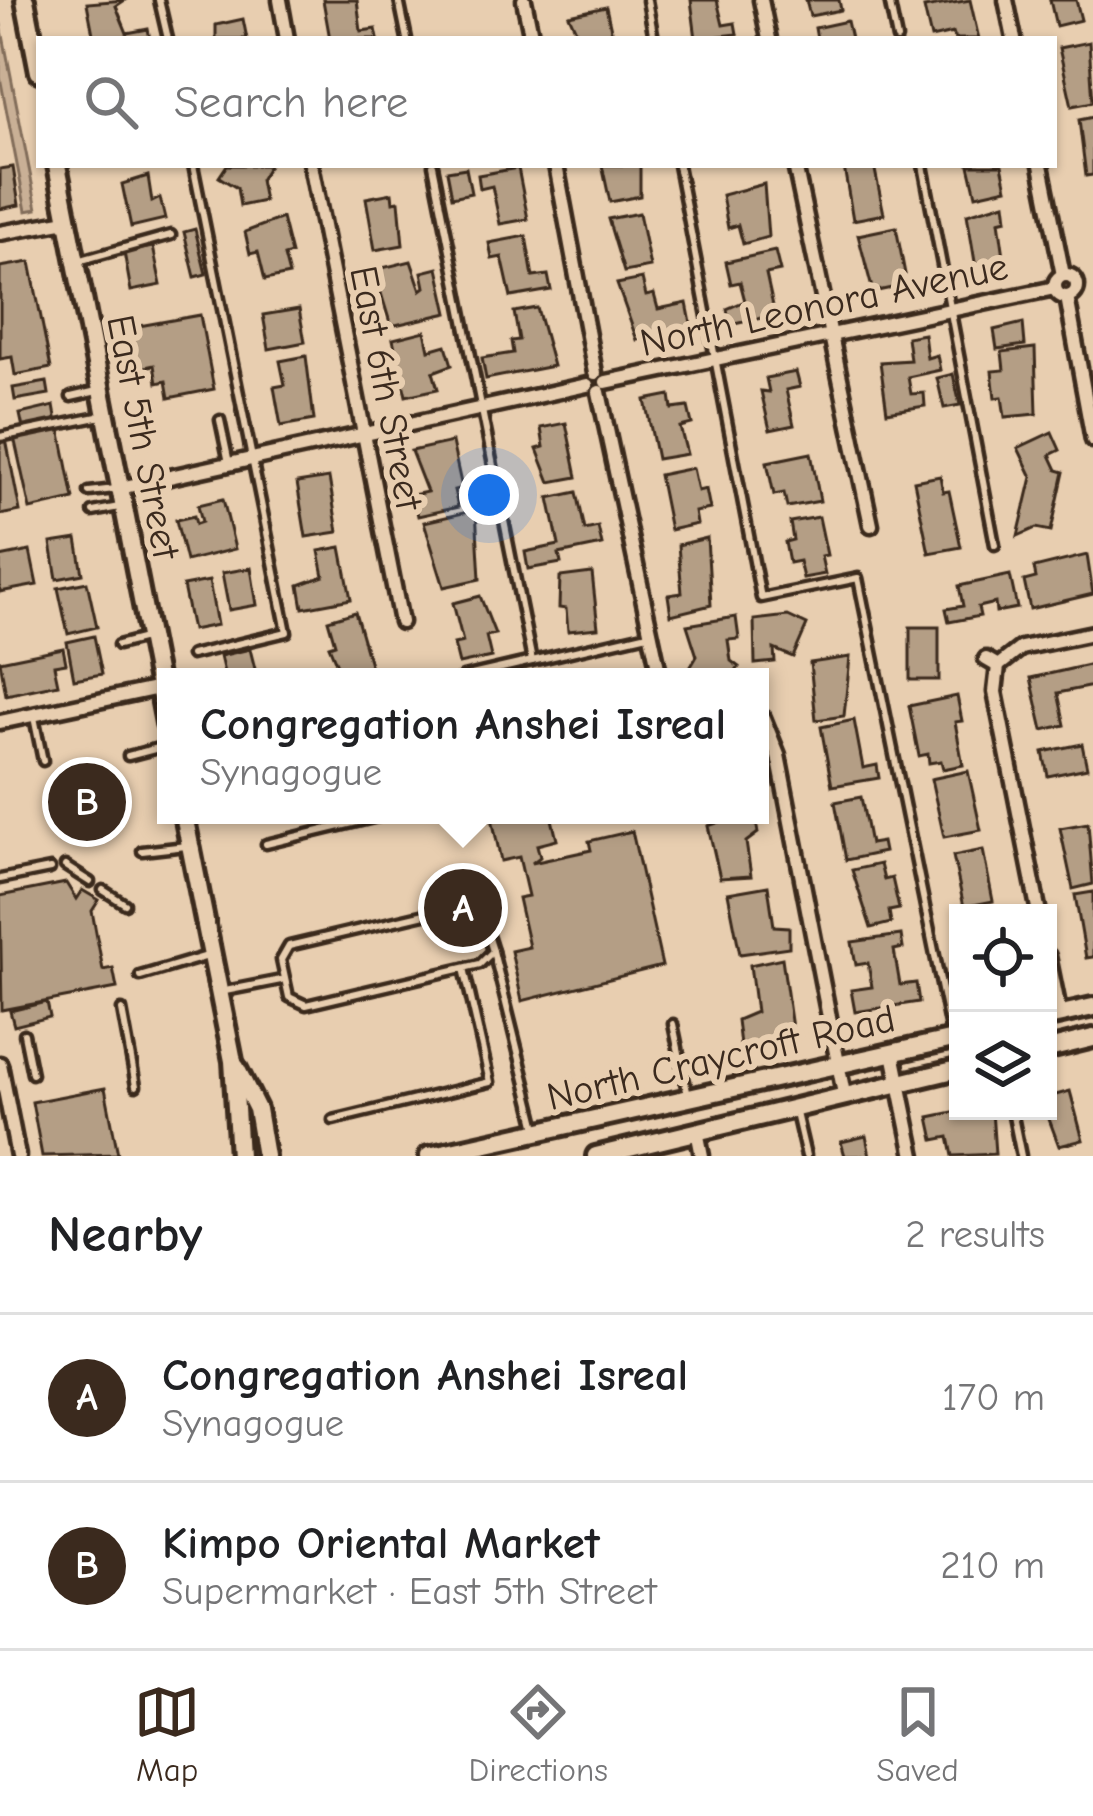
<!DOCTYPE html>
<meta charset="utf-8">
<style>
:root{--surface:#fff;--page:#f6f6f6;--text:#202124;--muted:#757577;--line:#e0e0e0;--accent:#3b2a1e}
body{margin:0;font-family:"Comic Neue",sans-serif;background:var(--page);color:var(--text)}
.controls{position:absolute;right:36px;bottom:36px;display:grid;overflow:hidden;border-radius:0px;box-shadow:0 3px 9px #0004}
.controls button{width:108px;height:108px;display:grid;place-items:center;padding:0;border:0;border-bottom:3px solid var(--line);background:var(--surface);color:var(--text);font:60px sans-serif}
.you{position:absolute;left:489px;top:495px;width:42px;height:42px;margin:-30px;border:9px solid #fff;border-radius:50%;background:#1a73e8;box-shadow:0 0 0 18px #1a73e833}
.badge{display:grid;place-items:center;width:78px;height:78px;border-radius:50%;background:var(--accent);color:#fff;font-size:39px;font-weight:700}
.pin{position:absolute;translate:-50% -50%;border:6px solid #fff;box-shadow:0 3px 12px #0006}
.popup{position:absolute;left:157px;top:668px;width:612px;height:156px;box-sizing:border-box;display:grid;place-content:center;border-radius:0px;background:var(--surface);filter:drop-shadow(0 3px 9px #0005);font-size:39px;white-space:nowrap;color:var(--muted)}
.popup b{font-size:45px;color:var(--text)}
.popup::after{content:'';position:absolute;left:50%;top:100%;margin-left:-24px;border:24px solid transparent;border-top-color:var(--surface)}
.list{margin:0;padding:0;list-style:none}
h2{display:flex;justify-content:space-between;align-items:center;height:156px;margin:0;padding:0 48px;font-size:51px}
h2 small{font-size:39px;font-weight:400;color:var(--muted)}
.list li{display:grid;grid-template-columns:78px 1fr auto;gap:36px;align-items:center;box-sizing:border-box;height:168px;padding:0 48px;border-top:3px solid var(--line)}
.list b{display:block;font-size:45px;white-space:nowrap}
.list p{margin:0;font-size:39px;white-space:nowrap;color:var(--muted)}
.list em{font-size:39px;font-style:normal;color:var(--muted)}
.icon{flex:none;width:66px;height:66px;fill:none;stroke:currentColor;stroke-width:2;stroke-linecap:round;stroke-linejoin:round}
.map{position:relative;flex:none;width:1093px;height:1156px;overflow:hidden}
.search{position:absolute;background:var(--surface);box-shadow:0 3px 9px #0004;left:36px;right:36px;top:36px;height:132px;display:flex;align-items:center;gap:30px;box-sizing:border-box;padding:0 42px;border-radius:0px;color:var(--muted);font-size:45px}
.sheet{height:492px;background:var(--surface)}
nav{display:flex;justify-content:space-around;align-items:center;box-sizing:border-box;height:168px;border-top:3px solid var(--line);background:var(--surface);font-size:33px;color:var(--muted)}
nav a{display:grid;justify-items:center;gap:6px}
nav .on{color:var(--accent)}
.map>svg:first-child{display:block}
</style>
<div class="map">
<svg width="1093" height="1156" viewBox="0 0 1093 1156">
<rect width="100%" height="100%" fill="#e8ceb0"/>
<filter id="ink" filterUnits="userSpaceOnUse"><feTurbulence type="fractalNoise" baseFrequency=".00833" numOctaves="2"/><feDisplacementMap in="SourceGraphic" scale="24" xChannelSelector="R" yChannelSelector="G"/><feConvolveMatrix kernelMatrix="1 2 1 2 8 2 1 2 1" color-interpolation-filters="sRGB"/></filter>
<g filter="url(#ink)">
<polygon fill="#c9b096" stroke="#826d5a" stroke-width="3" points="0,20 37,209 26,211 0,77"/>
<g fill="#b49e85" stroke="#3b2a1e" stroke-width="3">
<polygon points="125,0 116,6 127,33 148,29 150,39 94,39 87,3"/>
<polygon points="323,0 357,0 361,31 376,29 378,39 330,39"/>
<polygon points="691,0 717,0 723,25 735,23 737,34 696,39"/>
<polygon points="806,0 839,0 841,10 810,16"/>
<polygon points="970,0 979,39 955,39 953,33 931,38 924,8"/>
<polygon points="1050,0 1076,0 1081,20 1056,26"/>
<polygon points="606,7 613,39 580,39 569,15"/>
<polygon points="243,19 247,39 216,39 216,25"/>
<polygon points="847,21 851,39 817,39 815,28"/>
<polygon points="1089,42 1093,102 1072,106 1059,48"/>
<polygon points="1093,117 1093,175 1086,176 1079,120"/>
<polygon points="227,165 269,165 260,180 264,201 240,206 237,188 219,177"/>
<polygon points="602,165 640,165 640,196 610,202"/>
<polygon points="878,165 875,170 884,214 853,220 844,167"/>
<polygon points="969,165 1002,165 1007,188 976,195"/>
<polygon points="13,167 19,205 0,209 0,169"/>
<polygon points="466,168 471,193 452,197 447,171"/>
<polygon points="518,168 528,219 500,224 492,186 480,189 478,175"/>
<polygon points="148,176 152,202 160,198 165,219 131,227 122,184"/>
<polygon points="764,184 768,237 743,244 738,225 728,228 722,195"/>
<polygon points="392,193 393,202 399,201 403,245 375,250 366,198"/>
<polygon points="1005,203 1007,219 999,221 1005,263 976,268 967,214"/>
<polygon points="639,213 650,267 624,272 608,219"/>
<polygon points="282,218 291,254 284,256 289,275 265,280 258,252 250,254 245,232"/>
<polygon points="896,227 905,274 899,275 901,286 873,292 858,235"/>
<polygon points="195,229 206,274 195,277 184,232"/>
<polygon points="526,236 533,277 548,275 551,290 511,297 502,257 492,259 489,243"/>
<polygon points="153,247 161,285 131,291 124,252"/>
<polygon points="775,251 780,271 766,274 775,315 730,325 727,309 745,301 740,282 731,284 726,262"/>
<polygon points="411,261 421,290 425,287 422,272 438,268 448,313 391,326 374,270"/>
<polygon points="30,262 51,368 15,375 12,357 0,359 0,267"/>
<polygon points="642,279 646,296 654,294 658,309 687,303 692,328 637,340 617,284"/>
<polygon points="537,308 553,366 486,379 482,358 513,353 511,341 519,340 514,312"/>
<polygon points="299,309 305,342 269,349 263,315"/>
<polygon points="200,315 214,389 169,398 166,381 157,383 154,365 136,369 128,328"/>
<polygon points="1023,323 1025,345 997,349 994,330"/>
<polygon points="425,331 429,350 446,345 452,365 433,372 438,389 406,396 393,339"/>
<polygon points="924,334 927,358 937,355 940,370 908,377 911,394 924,393 925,406 887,412 880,362 910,360 907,337"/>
<polygon points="1035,348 1037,414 1005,417 1002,397 995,398 992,371 1004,370 1002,352"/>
<polygon points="306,356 314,420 281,426 274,387 285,385 280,361"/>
<polygon points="796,372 800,387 786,390 794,425 770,430 761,391 769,392 766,378"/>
<polygon points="953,374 960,405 944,408 937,378"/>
<polygon points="47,382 49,394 15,400 13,388"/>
<polygon points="670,395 672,409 688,407 692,424 680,427 687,454 657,459 645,400"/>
<polygon points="54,406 57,423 23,428 20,414"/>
<polygon points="566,423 577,477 550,482 537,449 544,447 541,428"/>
<polygon points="60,428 74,499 30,509 14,437"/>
<polygon points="1052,432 1060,450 1050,455 1057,470 1064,472 1051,531 1036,528 1018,536 1032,477 1018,448"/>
<polygon points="6,439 20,511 0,515 0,440"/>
<polygon points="452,442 462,488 454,490 458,507 418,516 413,495 427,492 411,451"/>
<polygon points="811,453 820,501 787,507 784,493 774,495 767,462"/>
<polygon points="693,468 698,491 706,489 710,509 695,512 697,524 670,530 659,475"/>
<polygon points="940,476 943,492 949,491 961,547 929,553 914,481"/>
<polygon points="329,478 338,532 306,537 297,483"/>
<polygon points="577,492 585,530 598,527 602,545 559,554 561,563 528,569 525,552 559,545 549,498"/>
<polygon points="223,499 235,549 186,561 176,520 194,516 196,524 202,522 198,505"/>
<polygon points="476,510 480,579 444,587 424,522"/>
<polygon points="819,517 827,555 821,556 825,574 803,578 799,561 789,563 785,542 793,540 790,522"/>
<polygon points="707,538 711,605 671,615 668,595 682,593 678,545"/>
<polygon points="77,539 83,574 57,579 51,543"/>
<polygon points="341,547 351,599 303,608 299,585 324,576 319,551"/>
<polygon points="30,551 37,585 0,592 0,557"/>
<polygon points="1087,555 1093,594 1030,609 1024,581 1036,578 1034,568"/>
<polygon points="251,568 257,605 229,610 222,573"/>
<polygon points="592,573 598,628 568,631 566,609 559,608 560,577"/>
<polygon points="1010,575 1017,608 996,612 995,603 978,607 980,616 949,622 946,609 963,606 959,586"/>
<polygon points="209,581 217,625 192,630 183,586"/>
<polygon points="87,582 97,627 68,634 58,588"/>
<polygon points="480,596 495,634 486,636 491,657 459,664 454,644 463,642 453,603"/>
<polygon points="355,612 372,671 342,677 329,646 335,644 328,620"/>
<polygon points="788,616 807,625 793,657 774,649 775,662 755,664 754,620"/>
<polygon points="736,617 739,639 728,640 731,661 739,667 732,677 703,677 690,668 697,656 687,625"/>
<rect x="910" y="627" width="29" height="53"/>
<polygon points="94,636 102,674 74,679 67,642"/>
<polygon points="63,648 66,663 54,665 58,684 6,695 0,661"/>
<polygon points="250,649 257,677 225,677 220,656"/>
<polygon points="850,657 844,716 816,720 810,663"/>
<polygon points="1093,664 1093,686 1058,693 1065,725 1043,730 1031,678"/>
<polygon points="957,696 962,721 955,722 963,765 943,769 941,761 929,763 928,754 919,756 909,706"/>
<polygon points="854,720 863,768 877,765 879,778 832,786 821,727"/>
<polygon points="1082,744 1087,768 1048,776 1043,752"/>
<polygon points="104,767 116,829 69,838 57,774"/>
<polygon points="968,771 981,830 944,837 931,779"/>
<polygon points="861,797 870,844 882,842 884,852 846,860 835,802"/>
<polygon points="461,815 551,815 557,840 537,845 540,857 532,863 591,850 589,841 632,831 662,966 522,1001 511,951 529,947 518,898 528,896 519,857 501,861 492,818 463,825"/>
<polygon points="740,815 755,815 758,833 746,842 751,876 720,878 708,826"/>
<polygon points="1088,823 1093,884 1073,889 1060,828"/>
<polygon points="983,850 993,901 964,907 953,856"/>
<polygon points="880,864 884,880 892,878 899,909 889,911 891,923 871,928 852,870"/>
<polygon points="66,883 76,899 82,890 99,900 92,911 103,970 113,968 117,988 2,1010 0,896"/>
<polygon points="768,886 774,926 789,927 789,947 740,954 728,893"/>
<polygon points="1093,892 1093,957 1086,958 1075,895"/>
<polygon points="901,935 903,948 894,950 900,985 916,983 919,1002 855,1012 851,990 872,987 868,963 856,965 852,942"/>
<polygon points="782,958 793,1035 740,1045 737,1020 756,1012 750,965"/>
<polygon points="47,1002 50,1017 14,1026 10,1011"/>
<polygon points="105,1088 118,1154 42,1156 32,1102"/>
<polygon points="1070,1091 1083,1140 1059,1146 1046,1111 1052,1096"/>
<polygon points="958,1111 992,1111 995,1154 953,1156 949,1137 934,1140 929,1117"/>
<polygon points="866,1136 870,1156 845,1156 841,1142"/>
</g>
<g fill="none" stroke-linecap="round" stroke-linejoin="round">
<defs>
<g id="lane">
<polyline points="159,0 168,39"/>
<polyline points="399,0 407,39"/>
<polyline points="647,0 654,39"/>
<polyline points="889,0 897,39"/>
<polyline points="433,165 532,661"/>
<polyline points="678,165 761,598 858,578 952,1039"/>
<polyline points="923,165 995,545"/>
<polyline points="78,261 171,235"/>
<polyline points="71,397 97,391"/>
<polyline points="220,420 229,463"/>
<polyline points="0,437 102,416"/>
<polyline points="89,492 115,489"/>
<polyline points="93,512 119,507"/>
<polyline points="118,645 149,637"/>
<polyline points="191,655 287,632 193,165"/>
<polyline points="463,677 648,634"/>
<polyline points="34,717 43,761"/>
<polyline points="128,756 166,746"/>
<polyline points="266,844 386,815"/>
<polyline points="142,851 186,846"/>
<polyline points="65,866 90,882"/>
<polyline points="0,879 50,869"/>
<polyline points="103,890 125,904"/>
<polygon points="463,905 480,910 493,951 480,964 306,1005 289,997 281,960 289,946"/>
<polyline points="493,951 537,1128"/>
<polyline points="140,976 211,955"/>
<polyline points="220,992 281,980"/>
<polyline points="122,1010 136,1086"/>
<polyline points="673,1024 688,1096"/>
<polyline points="24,1034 32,1074"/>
<polyline points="1012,1111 1021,1156"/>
<polyline points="796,1113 806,1156"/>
<polyline points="333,1120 490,1082 464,968"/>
</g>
<g id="street">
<polyline points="280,0 287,39"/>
<polyline points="524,0 532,39"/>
<polyline points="761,0 769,39"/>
<polyline points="1006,0 1014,39"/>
<polyline points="311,165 401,622"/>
<polyline points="556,165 595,373"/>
<polyline points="795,165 871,525"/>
<polyline points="1041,165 1063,275"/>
<polyline points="0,233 67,221"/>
<circle cx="1066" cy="286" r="11"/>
<polyline points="1067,297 1093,440"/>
<polyline points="606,382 1055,288"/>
<polyline points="599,392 660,677"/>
<polyline points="120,488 587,385"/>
<polyline points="986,659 998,666 1021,648 1093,633"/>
<polyline points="998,666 995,692 1039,913"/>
<polyline points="763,718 778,755 844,1094"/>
<polyline points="0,722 159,688"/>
<polyline points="1048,956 1060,1015"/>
<polyline points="893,1053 914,1156"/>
<polyline points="0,1064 18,1156"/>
<polyline points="697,1131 702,1156"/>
</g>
<g id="secondary">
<polyline points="25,0 39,72"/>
<polyline points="57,165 166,723"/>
<polyline points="184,815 233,1061 239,1156"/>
<polyline points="1048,1017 1093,1007"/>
<polyline points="1048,1049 1093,1038"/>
<polyline points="236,1067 257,1109 265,1156"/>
<polyline points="429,1156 958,1038"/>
<polyline points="596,1156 958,1069"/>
</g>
</defs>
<use href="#lane" stroke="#3b2a1e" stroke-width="15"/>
<use href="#street" stroke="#3b2a1e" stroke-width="21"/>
<use href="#secondary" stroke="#3b2a1e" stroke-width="26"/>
<use href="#lane" stroke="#e8ceb0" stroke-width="6"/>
<use href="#street" stroke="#e8ceb0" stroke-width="12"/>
<use href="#secondary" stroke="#e8ceb0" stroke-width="16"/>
</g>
</g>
<g text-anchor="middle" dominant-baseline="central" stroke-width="12" stroke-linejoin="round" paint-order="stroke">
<g font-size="39" fill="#3b2a1e" stroke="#e8ceb0">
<text transform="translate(824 305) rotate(-12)">North Leonora Avenue</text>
<text transform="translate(386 388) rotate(79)">East 6th Street</text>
<text transform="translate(143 437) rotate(79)">East 5th Street</text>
<text transform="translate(721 1058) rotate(-13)">North Craycroft Road</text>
</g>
</g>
</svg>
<div class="controls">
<button><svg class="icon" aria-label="locate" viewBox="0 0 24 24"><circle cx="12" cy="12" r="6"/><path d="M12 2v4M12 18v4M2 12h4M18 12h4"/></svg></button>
<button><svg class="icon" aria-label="layers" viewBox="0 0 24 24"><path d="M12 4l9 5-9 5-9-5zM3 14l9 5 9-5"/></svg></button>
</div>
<div class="you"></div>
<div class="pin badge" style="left:463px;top:908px">A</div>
<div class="popup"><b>Congregation Anshei Isreal</b>Synagogue</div>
<div class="pin badge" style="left:87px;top:802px">B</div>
<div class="search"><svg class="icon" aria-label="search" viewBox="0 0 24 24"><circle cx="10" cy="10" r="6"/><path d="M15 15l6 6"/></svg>Search here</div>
</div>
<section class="sheet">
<h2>Nearby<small>2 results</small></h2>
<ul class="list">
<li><span class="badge">A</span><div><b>Congregation Anshei Isreal</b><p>Synagogue</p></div><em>170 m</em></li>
<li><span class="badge">B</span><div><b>Kimpo Oriental Market</b><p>Supermarket · East 5th Street</p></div><em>210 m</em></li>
</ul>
</section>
<nav>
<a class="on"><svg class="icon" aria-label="map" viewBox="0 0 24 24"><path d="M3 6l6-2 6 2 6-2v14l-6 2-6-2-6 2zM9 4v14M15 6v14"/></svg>Map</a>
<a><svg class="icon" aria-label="directions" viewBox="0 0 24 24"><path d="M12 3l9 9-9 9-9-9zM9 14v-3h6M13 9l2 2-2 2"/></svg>Directions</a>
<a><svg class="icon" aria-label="saved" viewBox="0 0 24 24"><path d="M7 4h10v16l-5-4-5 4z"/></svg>Saved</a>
</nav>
